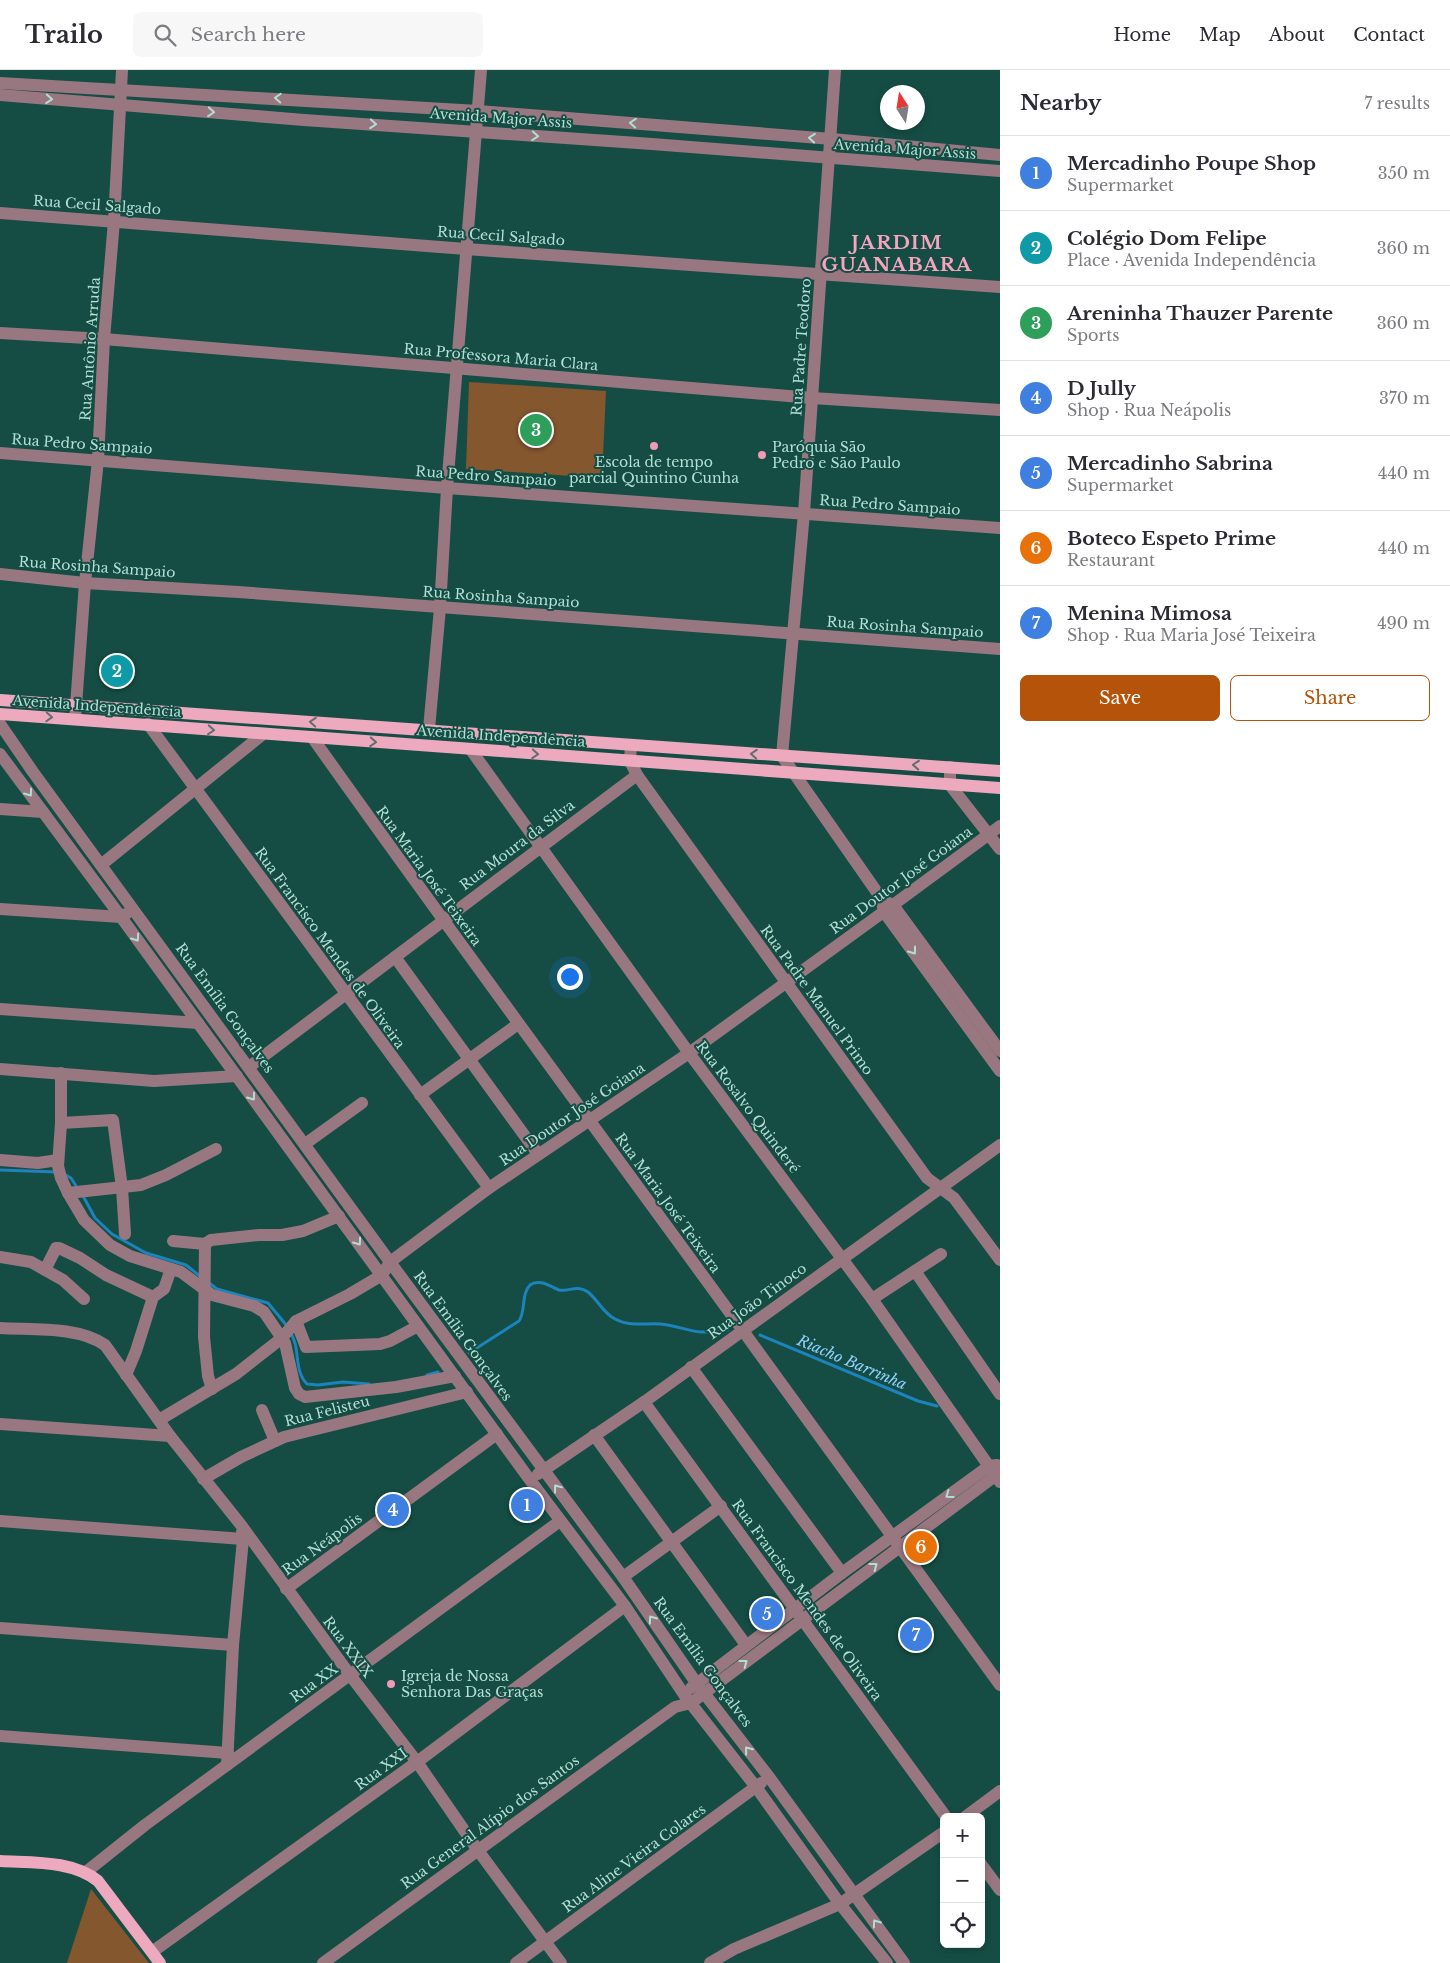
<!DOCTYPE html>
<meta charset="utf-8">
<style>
:root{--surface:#fff;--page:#f7f7f7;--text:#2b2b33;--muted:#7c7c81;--line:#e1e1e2;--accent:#b45309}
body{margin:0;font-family:"Libre Baskerville",serif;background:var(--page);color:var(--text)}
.controls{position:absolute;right:15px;bottom:15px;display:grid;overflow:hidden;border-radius:8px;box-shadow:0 2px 8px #0003}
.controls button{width:45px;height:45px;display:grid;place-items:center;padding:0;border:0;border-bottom:1px solid var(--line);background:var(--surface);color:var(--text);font:25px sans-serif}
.compass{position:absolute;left:880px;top:15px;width:45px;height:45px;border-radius:50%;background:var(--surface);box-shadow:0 2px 8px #0003;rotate:348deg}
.you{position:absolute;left:569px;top:906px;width:18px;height:18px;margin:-12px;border:4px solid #fff;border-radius:50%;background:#1a73e8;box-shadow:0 0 0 8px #1a73e833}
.badge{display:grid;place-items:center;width:32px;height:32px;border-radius:50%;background:var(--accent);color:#fff;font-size:16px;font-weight:700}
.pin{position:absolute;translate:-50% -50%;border:2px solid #fff;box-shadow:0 1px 5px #0006}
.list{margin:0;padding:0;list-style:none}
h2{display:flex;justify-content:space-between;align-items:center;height:65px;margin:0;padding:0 20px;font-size:21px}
h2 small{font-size:16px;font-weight:400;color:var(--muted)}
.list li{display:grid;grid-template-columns:32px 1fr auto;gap:15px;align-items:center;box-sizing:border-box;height:75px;padding:0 20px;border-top:1px solid var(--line)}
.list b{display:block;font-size:19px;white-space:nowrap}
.list p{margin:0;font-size:16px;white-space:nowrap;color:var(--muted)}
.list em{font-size:16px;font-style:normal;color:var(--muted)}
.actions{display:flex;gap:10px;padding:15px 20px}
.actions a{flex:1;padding:11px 0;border:1px solid var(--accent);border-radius:8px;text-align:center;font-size:18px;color:var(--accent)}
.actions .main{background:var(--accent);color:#fff}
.icon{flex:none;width:28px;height:28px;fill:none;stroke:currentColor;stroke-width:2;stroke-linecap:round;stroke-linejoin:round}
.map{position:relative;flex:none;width:1000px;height:1893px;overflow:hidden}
header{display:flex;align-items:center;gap:30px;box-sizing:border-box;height:70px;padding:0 25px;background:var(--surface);border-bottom:1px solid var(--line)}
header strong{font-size:24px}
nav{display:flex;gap:28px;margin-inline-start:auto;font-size:18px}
.search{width:350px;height:45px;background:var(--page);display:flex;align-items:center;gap:12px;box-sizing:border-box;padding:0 18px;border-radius:8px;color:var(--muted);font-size:19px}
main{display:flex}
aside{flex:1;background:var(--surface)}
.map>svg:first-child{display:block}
</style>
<header>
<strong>Trailo</strong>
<div class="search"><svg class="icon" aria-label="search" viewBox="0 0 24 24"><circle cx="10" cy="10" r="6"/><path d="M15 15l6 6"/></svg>Search here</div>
<nav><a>Home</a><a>Map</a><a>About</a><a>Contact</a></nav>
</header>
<main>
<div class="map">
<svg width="1000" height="1893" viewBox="0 0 1000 1893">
<rect width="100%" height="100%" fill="#154d44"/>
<g fill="#84572f">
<polygon points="469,312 606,321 602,408 466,399"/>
<polygon points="91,1819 149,1893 67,1893"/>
</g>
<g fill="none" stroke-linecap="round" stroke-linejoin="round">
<g stroke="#1c83bd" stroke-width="3">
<polyline points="0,1100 56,1102"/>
<polyline points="64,1104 71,1108 78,1119"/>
<polyline points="82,1124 95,1148 112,1164 146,1183 186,1195 201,1207"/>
<polyline points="208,1212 217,1219 268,1233 287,1256"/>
<path d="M290,1262C301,1277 293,1300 307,1314L318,1315L343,1312L369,1314"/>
<polyline points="760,1265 918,1331 937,1336"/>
<path d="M469,1283L519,1251C526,1241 521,1224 530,1215C539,1208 551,1217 559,1220C569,1222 577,1214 588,1222C598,1230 603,1243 615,1249C630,1257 645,1253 660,1254C674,1255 688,1261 701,1262C710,1262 719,1261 728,1260"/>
<polyline points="427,1305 438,1302"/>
</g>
<g stroke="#997780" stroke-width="12">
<polyline points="835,0 804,443 782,686 881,828 884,842 1000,1001"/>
<polyline points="0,13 478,41 832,69 1000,85"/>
<polyline points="0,25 304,50 652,74 1000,101"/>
<polyline points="0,143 466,179 1000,217"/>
<polyline points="0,263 104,269 812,328 1000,340"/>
<polyline points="0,383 447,418 1000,458"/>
<polyline points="0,504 85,513 238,522 1000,579"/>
<polyline points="75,649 85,513 98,390 104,269 114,151 122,0"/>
<polyline points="0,654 33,702 390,1192 623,1507 697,1614 769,1707 904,1893"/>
<polyline points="148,654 489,1118"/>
<polyline points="429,659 440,538 447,418 481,0"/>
<path d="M312,667C453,866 598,1061 741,1258C828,1376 913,1497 1000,1615"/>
<polyline points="631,675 630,691 637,705 927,1108 954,1128 1000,1190"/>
<polyline points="471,680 689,983 872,1229 1000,1412"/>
<polyline points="0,684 121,847 530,1410 625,1536 685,1626 756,1717 840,1834 887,1893"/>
<polyline points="950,697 950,715 1000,779"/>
<polyline points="0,739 43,742"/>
<polyline points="101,795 263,664"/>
<polyline points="887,832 893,835 1000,981"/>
<polyline points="0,839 121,847 126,844"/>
<polyline points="395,887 538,1084"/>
<polyline points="0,939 198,953"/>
<polyline points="249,997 637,705"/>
<polyline points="0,999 154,1011 237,1006"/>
<polyline points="61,1003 61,1053 58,1096 61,1108 68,1123 84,1150 110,1175 130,1186 181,1202 212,1225 254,1236 264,1242 285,1273 295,1318 299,1324 305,1327 396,1317 455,1306"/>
<polyline points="420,1025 518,954"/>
<polyline points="61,1053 113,1050 122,1118 125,1164"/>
<polyline points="305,1074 362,1033"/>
<polyline points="0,1090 38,1093 58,1090"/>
<polyline points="68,1123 141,1115 166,1105 216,1079"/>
<polyline points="173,1171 205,1174 211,1170 259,1165 282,1165 303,1161 339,1146"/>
<polyline points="205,1174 204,1267 208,1306 212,1319"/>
<polyline points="0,1187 31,1192 63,1210 84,1229"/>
<polyline points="45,1200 56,1178 59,1178 80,1188 106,1205 153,1227"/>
<polyline points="915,1201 1000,1324"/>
<polyline points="872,1229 941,1184"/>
<polyline points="296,1251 306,1277 380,1274 390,1271 418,1256"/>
<path d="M0,1258C32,1260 78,1256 105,1275L170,1366L241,1455L350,1605L417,1692L477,1779L561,1893"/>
<polyline points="691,1297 842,1503"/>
<polyline points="126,1305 136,1281 153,1227 164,1219 171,1199"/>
<polyline points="644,1332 946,1747"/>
<polyline points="262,1340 275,1371"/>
<polyline points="159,1350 236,1304 282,1268 296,1251 350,1224 382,1205 390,1192 489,1118 689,983 893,835 1000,756"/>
<polyline points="0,1354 170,1366"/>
<polyline points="594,1365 746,1575"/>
<polyline points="538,1404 644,1332 1000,1075"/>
<polyline points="203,1409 241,1387 284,1367 467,1322"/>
<polyline points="0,1451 243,1469"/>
<polyline points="623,1507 721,1436"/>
<polyline points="286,1519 497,1364"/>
<polyline points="0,1558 233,1575"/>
<polyline points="691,1618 842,1503 989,1396 997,1395"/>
<polyline points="0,1666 228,1683"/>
<polyline points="227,1695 233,1575 243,1469 242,1462"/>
<polyline points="965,1747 1000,1721"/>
<polyline points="981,1794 1000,1820"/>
<polyline points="86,1802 145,1755 560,1451"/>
<polyline points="152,1882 417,1692 625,1536"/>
<polyline points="323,1893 675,1637 691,1633 995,1406 1000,1400"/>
<polyline points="516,1893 761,1713"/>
<polyline points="710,1893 734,1879 840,1834 944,1762"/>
</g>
<g stroke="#eda9bd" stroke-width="12">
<polyline points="0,630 1000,701"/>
<polyline points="0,644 1000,718"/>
<path d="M0,1791C32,1793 72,1790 98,1811L160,1893"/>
</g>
</g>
<defs><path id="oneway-chevron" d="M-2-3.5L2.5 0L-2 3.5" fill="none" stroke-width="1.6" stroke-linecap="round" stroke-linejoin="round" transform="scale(1.25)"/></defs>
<g stroke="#b1dfd4">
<use href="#oneway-chevron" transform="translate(278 28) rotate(-177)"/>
<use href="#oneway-chevron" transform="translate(49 29) rotate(4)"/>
<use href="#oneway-chevron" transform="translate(211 42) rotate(5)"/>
<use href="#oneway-chevron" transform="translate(633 53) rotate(-176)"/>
<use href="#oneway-chevron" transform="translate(373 54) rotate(4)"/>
<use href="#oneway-chevron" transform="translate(535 66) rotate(4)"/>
<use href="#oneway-chevron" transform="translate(812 68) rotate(-175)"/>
<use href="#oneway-chevron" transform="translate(29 723) rotate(54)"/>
<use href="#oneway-chevron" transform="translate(136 868) rotate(55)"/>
<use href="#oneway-chevron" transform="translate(913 881) rotate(54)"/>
<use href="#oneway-chevron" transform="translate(252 1027) rotate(54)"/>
<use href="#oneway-chevron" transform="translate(358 1172) rotate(54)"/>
<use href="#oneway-chevron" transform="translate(557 1418) rotate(-127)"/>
<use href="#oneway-chevron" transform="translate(949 1425) rotate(144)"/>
<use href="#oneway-chevron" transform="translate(874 1496) rotate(-37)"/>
<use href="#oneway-chevron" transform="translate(652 1549) rotate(-125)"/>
<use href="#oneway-chevron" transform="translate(744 1593) rotate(-37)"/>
<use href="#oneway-chevron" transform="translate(748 1680) rotate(-128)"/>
<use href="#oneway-chevron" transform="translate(876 1853) rotate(-125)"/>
</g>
<g stroke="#616d6e">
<use href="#oneway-chevron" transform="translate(49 647) rotate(3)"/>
<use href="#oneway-chevron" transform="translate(313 652) rotate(-176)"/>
<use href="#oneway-chevron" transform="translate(211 660) rotate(5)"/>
<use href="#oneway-chevron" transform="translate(373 672) rotate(4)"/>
<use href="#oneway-chevron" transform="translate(535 684) rotate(4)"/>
<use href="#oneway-chevron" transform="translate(754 684) rotate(-176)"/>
<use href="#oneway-chevron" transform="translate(916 695) rotate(-176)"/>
</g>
<g fill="#f09ab4" stroke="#154d44" stroke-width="2">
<circle cx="654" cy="376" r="5"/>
<circle cx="762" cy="385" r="5"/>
<circle cx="391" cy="1614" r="5"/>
</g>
<g text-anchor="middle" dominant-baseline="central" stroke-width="4" stroke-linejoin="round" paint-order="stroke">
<g font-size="14" fill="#b1dfd4" stroke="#154d44">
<text transform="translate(501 48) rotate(4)">Avenida Major Assis</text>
<text transform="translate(905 79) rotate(4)">Avenida Major Assis</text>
<text transform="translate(97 135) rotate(4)">Rua Cecil Salgado</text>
<text transform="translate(501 166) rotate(4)">Rua Cecil Salgado</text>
<text transform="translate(801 277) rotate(-86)">Rua Padre Teodoro</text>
<text transform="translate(90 279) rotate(-86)">Rua Antônio Arruda</text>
<text transform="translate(501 287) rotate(5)">Rua Professora Maria Clara</text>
<text transform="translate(82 374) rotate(4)">Rua Pedro Sampaio</text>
<text transform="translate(486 406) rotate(4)">Rua Pedro Sampaio</text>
<text transform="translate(890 435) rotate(4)">Rua Pedro Sampaio</text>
<text transform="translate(97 497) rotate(4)">Rua Rosinha Sampaio</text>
<text transform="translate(501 527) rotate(4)">Rua Rosinha Sampaio</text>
<text transform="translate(905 557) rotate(4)">Rua Rosinha Sampaio</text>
<text transform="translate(97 636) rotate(4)">Avenida Independência</text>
<text transform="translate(501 666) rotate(4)">Avenida Independência</text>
<text transform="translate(517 775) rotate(-37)">Rua Moura da Silva</text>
<text transform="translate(429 806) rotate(54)">Rua Maria José Teixeira</text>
<text transform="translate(901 810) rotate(-36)">Rua Doutor José Goiana</text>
<text transform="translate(330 878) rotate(54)">Rua Francisco Mendes de Oliveira</text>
<text transform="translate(817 930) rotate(54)">Rua Padre Manuel Primo</text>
<text transform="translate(225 938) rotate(54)">Rua Emília Gonçalves</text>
<text transform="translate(748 1037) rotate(53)">Rua Rosalvo Quinderé</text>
<text transform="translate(572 1044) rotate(-34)">Rua Doutor José Goiana</text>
<text transform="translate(668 1133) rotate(54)">Rua Maria José Teixeira</text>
<text transform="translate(757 1231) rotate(-36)">Rua João Tinoco</text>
<text transform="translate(463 1266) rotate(54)">Rua Emília Gonçalves</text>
<text transform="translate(327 1341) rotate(-14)">Rua Felisteu</text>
<text transform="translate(322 1474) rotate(-36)">Rua Neápolis</text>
<text transform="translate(807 1530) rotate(54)">Rua Francisco Mendes de Oliveira</text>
<text transform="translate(348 1577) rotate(53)">Rua XXIX</text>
<text transform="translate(703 1592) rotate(54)">Rua Emília Gonçalves</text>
<text transform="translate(314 1613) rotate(-36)">Rua XX</text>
<text transform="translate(381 1699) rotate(-36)">Rua XXI</text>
<text transform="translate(490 1752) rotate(-36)">Rua General Alípio dos Santos</text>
<text transform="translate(634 1788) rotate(-36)">Rua Aline Vieira Colares</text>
</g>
<g font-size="14" fill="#b1dfd4" stroke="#154d44" text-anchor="start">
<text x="772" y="377">Paróquia São<tspan x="772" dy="16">Pedro e São Paulo</tspan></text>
<text x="654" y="392" text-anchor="middle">Escola de tempo<tspan x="654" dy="16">parcial Quintino Cunha</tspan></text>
<text x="401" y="1606">Igreja de Nossa<tspan x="401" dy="16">Senhora Das Graças</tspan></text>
</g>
<g font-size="15" font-style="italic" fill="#8fd1ff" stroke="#154d44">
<text transform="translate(852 1292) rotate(23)">Riacho Barrinha</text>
</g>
<g font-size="19" font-weight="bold" letter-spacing="1" fill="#f6a5bd" stroke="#154d44">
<text x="897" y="172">JARDIM<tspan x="897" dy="22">GUANABARA</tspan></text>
</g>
</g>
</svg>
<div class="controls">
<button>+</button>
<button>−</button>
<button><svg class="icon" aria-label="locate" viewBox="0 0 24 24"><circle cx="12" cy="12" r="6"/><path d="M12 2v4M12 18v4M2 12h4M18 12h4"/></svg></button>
</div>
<svg class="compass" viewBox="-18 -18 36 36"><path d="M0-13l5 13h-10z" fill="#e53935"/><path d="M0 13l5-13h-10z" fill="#7c7c81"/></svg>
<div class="you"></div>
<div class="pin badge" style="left:527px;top:1435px;background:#3f7fe0">1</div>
<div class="pin badge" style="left:117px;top:601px;background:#0f9aa8">2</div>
<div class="pin badge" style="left:536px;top:360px;background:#2e9e5b">3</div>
<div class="pin badge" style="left:393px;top:1440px;background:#3f7fe0">4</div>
<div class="pin badge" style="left:767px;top:1544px;background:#3f7fe0">5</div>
<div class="pin badge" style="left:921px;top:1477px;background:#e8710a">6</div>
<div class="pin badge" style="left:916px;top:1565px;background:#3f7fe0">7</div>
</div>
<aside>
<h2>Nearby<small>7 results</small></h2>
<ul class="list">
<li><span class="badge" style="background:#3f7fe0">1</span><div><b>Mercadinho Poupe Shop</b><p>Supermarket</p></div><em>350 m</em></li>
<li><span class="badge" style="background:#0f9aa8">2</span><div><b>Colégio Dom Felipe</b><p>Place · Avenida Independência</p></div><em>360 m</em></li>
<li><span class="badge" style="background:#2e9e5b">3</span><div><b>Areninha Thauzer Parente</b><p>Sports</p></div><em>360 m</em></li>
<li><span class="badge" style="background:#3f7fe0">4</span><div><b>D Jully</b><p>Shop · Rua Neápolis</p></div><em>370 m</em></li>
<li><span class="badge" style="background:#3f7fe0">5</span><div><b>Mercadinho Sabrina</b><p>Supermarket</p></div><em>440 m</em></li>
<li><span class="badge" style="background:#e8710a">6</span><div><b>Boteco Espeto Prime</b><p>Restaurant</p></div><em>440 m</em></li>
<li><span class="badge" style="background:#3f7fe0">7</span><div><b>Menina Mimosa</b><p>Shop · Rua Maria José Teixeira</p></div><em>490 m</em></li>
</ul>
<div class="actions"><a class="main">Save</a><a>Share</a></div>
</aside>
</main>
